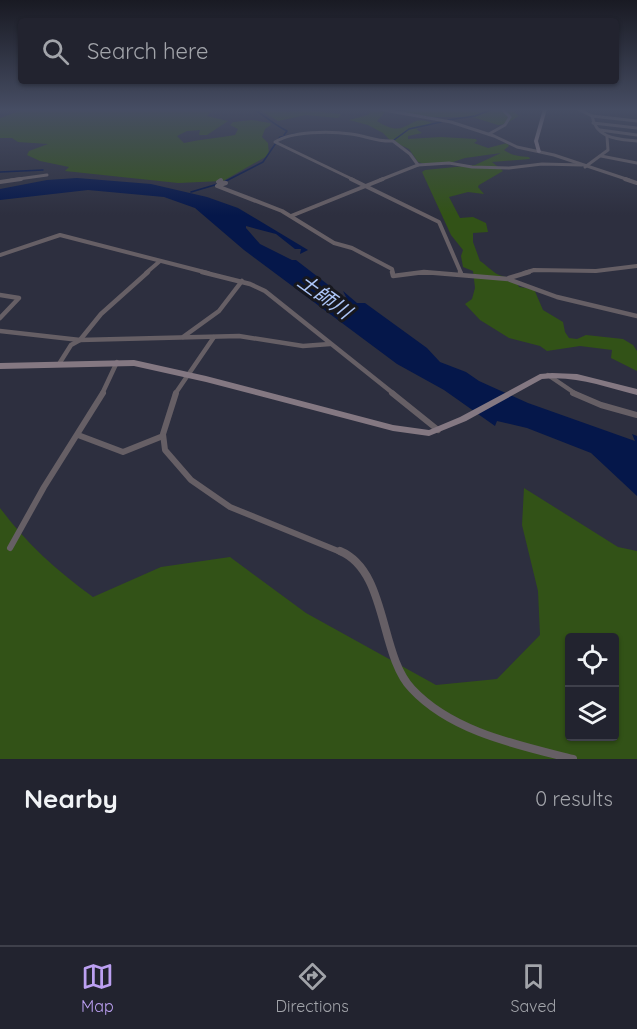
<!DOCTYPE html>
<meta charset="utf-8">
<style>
:root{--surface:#22232f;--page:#2e2f3b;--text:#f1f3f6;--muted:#a2a4aa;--line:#3f404b;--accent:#bca0f2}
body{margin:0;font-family:Quicksand,"Noto Sans JP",sans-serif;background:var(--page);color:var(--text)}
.controls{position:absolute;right:18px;bottom:18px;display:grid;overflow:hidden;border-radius:6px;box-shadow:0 2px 4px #0004}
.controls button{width:54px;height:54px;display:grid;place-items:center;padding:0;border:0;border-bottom:2px solid var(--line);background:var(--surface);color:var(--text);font:30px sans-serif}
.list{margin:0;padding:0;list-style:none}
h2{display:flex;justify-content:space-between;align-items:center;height:78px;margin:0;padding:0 24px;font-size:26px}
h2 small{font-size:20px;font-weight:400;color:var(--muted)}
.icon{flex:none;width:33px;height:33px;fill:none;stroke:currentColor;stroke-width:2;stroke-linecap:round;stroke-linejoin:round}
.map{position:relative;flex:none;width:637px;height:759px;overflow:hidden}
.search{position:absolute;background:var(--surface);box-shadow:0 2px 4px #0004;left:18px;right:18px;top:18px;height:66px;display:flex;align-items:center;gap:15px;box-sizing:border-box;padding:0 21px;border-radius:6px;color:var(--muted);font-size:22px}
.sheet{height:186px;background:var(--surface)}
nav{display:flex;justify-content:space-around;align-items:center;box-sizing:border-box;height:84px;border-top:2px solid var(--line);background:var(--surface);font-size:16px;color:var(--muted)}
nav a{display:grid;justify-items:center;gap:3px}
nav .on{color:var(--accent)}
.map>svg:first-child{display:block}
</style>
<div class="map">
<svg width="637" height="759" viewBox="0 0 637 759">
<rect width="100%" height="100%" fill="#2d2f3f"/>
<g fill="#325217" fill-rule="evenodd">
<path d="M25,109H210L212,111L207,116L228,121L207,135H199L200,130L187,131L177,136L184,143C201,139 218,138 235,135L238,129L230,125L233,122L252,120L270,123L271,125L265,129L262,137L268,143L269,155L223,181L178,183L65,171L69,167L40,161L27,155L29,151L48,144L18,142L12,138H0V118Z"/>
<polygon points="258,109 289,112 306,110 341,114 338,118 306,115 278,121"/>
<path d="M371,109L385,112L377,121C408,142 408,111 432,123L416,129L422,133L408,136V139L441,137L476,139L477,141L474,143L488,148L507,143L509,146L504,150C513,156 519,156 529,157L530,159L492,162L503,171L479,185L478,187L484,194L468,192L449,197L460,218L473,217L486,223L488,232L473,233V242L480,261C485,264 493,272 497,274C506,279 514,275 519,287L534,289L543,310L563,322L565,332L569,338L577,339L586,335L623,339L633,345L637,351V371L611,358L612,350L580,346L547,351L540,346L509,338L480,320L465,304L472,299L475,288L473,271L463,267L461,256L463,250L451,235L422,172L425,170L475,165L501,153L465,158L453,162L425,164L418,162L409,149L390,140L383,133L368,125L349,120L368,115Z"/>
<polygon points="409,109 516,109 514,112 519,116 505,124 498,125 472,117 430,117 402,112"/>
<path d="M524,488L618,547L637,551V759H0V508C26,543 57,571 93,597L161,567L230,557L306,613L436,685L497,679L540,635L538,591L522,525ZM570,638H614V736H570Z"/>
</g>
<polygon fill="#05174a" points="77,178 151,184 207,197 238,208 308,250 300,254 301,249 295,249 276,234 246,226 246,228 260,244 292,260 296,260 331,287 338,297 348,301 343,291 357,303 365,303 427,348 440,362 466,372 479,381 528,403 635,441 632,434 637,436 637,496 591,453 527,428 497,421 495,426 444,390 397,364 244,250 195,208 164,197 88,190 0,200 0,189 47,180"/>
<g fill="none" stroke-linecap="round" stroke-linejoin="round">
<g stroke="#05174a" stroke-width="1.5">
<path d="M253,109C266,116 274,125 287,131L284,135"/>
<polyline points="448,120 475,116 493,109"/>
<polyline points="281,137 295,134"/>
<polyline points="394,140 409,129 441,122"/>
<polyline points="0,172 43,170"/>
<polyline points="226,181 263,162 280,137"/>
<polyline points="191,192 218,184"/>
</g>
<g stroke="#665f65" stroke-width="3">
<polyline points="578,109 592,116 637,121"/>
<polyline points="384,110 451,122 494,136 517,147 554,155 629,180"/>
<path d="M592,116C596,139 618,139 637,141"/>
<polyline points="593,123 637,128"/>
<polyline points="600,130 637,135"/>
<polyline points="489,134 505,125 510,117 502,109"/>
<polyline points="601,156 637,163"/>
<polyline points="585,167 608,150 607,137"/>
<polyline points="11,180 47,175"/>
<path d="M354,180L275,142C292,131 330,131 351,134C367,136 376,142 393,141L410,154L418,165"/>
<polyline points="380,180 418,165 449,163 472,167 509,168 542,164 582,165"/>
</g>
<g stroke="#665f65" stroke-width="4">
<polyline points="351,179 439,222 461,273"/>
<polyline points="625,179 637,183"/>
<polyline points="221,180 218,182 226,183 217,186 282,211 334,243 352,248 392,269 393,273"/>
<polyline points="0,182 21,179"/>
<polyline points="291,216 383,179"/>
<polyline points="0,255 60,235 208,273"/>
<polyline points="146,273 160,261"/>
<polyline points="415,273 439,273"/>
<polyline points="524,273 534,270 596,271 637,266"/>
</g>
<g stroke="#665f65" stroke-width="4.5">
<polyline points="202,272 250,284 265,291 394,394"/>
<polyline points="392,272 393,276 424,272 508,279 557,297 637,316"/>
<polyline points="460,272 461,274"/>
<polyline points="509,278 529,272"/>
<polyline points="0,295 19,298 0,318"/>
<polyline points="0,331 80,340 239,336 303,346 330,344"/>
<polyline points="183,337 219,311 242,281"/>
<polyline points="59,364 71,345 80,340 101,314 148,272"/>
<polyline points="548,375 576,394"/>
<polyline points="102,394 117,362"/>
<polyline points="175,394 214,337"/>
</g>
<g stroke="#665f65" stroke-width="6">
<polyline points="176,393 163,434 165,450 191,480 230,507 343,553"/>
<polyline points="392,393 438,430"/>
<polyline points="573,393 601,405 637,415"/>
<polyline points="78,435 123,452 163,436"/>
<polyline points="10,548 44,487 103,393"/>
</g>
<path stroke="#665f65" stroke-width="8" d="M340,551C388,571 379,655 412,689C452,732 518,745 573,759"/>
<g fill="#847882" fill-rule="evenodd">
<polygon points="372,109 380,109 386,110 384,111"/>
<polygon points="543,109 547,109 538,141 541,152 539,153 537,152 534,141"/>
<path d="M134,360L206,376L393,425L429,430L460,417L540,374L552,373L577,374L637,389V395C605,387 575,375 542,379L466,421L429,436L393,431L206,382L134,366L0,369V363Z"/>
</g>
</g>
<linearGradient id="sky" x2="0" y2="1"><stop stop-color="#191a23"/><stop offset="0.51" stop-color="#464d63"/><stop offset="1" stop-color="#464d63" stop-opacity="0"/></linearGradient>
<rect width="637" height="215" fill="url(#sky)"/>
<g text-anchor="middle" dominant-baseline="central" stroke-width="6" stroke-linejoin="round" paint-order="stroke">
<g font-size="20" font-style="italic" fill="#acc5f7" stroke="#17181f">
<text transform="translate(325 296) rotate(36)">土師川</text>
</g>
</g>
</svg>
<div class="controls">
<button><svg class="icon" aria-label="locate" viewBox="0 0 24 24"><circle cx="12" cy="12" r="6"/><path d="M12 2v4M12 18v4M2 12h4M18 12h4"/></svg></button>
<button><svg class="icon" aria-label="layers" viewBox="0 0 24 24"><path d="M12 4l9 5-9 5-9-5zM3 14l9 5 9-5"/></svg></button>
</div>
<div class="search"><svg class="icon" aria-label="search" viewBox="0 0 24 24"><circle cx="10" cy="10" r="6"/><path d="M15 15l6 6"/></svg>Search here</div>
</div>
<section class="sheet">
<h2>Nearby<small>0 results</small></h2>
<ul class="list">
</ul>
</section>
<nav>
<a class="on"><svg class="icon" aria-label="map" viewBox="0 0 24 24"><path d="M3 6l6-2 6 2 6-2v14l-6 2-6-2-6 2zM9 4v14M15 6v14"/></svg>Map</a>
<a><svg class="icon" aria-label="directions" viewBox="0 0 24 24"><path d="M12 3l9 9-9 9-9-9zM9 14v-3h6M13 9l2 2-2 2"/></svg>Directions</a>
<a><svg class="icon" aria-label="saved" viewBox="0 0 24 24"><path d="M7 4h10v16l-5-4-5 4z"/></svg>Saved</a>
</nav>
